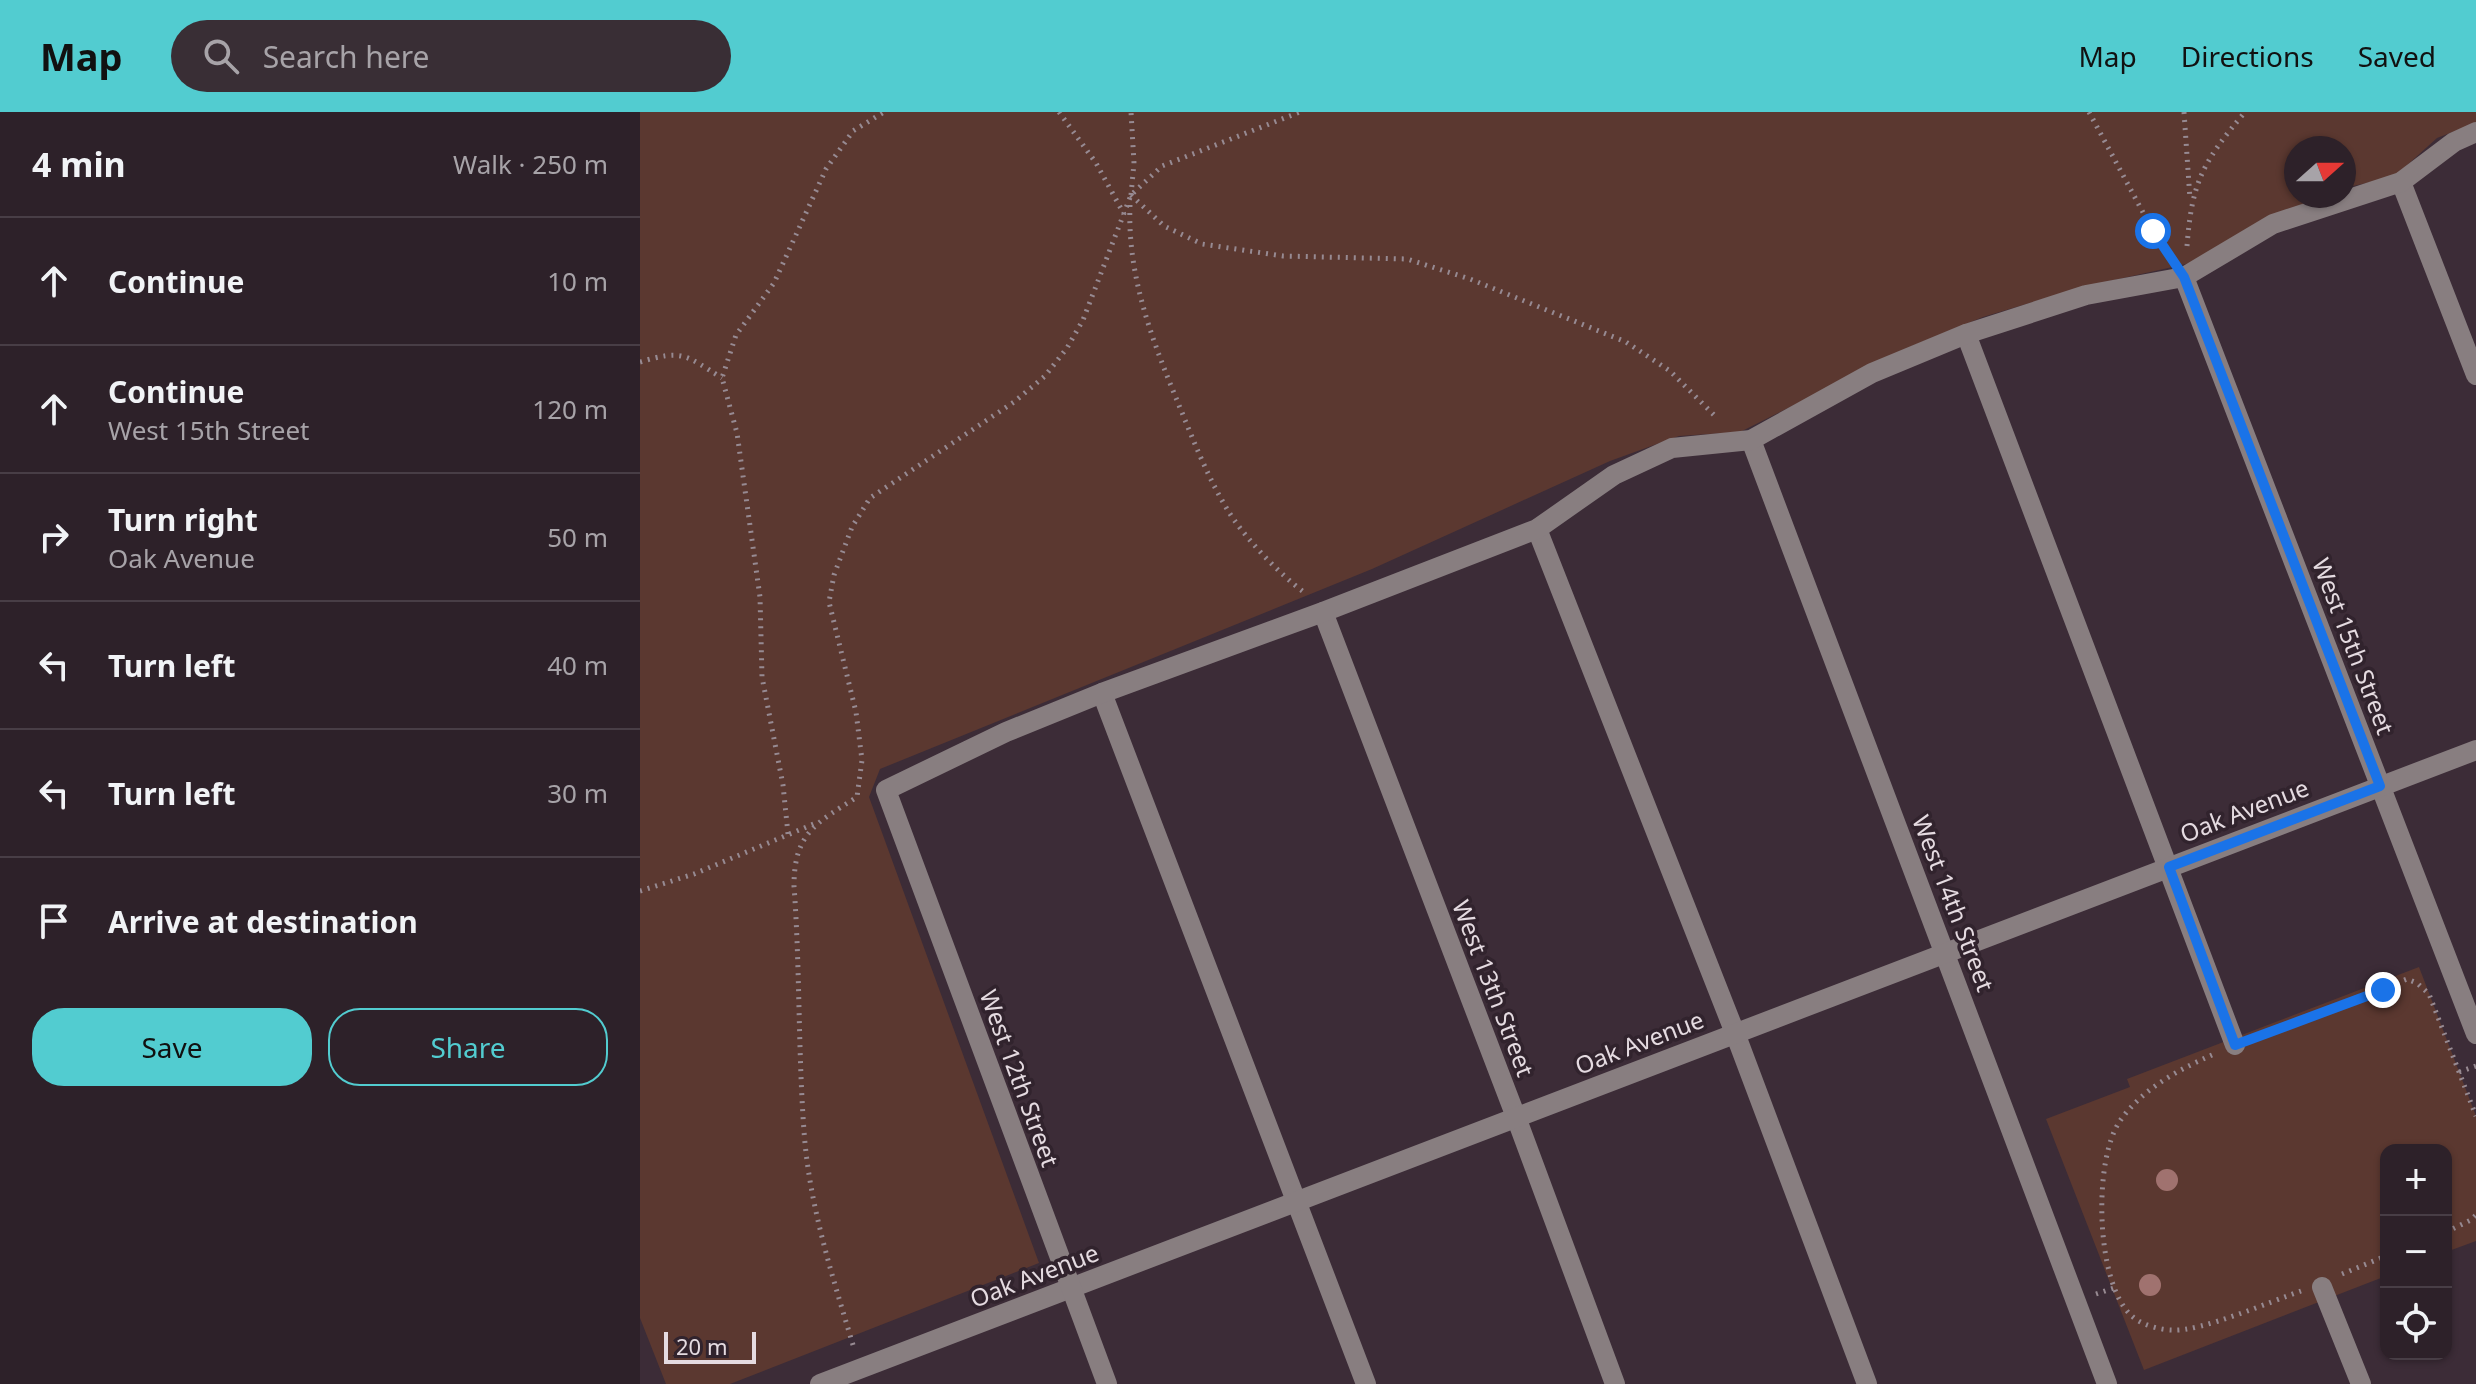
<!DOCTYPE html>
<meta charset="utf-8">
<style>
:root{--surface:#2d2129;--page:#392e35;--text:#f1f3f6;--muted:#a7a3a8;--line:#483e46;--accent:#52ccd0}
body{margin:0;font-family:"Noto Sans",sans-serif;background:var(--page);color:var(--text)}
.controls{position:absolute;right:24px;bottom:24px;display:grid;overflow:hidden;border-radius:16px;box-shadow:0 2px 6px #0004}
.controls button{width:72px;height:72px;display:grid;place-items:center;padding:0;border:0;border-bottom:2px solid var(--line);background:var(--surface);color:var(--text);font:40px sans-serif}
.compass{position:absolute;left:1644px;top:24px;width:72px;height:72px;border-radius:50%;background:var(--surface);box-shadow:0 2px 6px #0004;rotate:69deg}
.scale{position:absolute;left:24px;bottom:20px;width:92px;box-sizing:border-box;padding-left:8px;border:4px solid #e5dbe1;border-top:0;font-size:22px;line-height:28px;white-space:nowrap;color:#e5dbe1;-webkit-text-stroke:6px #31232d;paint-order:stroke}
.stop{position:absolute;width:24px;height:24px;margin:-18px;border:6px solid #1a73e8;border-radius:50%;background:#fff}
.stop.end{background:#1a73e8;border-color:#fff;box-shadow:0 2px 8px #0008}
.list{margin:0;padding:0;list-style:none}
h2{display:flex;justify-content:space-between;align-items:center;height:104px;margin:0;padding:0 32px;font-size:34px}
h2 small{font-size:26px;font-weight:400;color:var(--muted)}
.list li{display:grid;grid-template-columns:52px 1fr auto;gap:24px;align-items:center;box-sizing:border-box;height:128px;padding:0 32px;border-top:2px solid var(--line)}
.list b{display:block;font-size:30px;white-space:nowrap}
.list p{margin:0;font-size:26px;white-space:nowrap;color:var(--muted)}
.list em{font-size:26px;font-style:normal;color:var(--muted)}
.actions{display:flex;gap:16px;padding:24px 32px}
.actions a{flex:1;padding:18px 0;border:2px solid var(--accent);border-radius:32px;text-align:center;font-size:28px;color:var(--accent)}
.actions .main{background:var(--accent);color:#111}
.icon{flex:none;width:44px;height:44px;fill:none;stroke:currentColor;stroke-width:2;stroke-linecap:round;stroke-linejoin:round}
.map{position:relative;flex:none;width:1836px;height:1272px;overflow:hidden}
header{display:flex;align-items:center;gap:48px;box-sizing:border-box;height:112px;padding:0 40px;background:var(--accent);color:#111}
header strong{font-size:38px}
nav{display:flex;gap:44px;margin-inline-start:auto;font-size:28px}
.search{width:560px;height:72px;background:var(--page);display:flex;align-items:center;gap:20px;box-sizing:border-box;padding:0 28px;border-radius:44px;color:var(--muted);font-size:30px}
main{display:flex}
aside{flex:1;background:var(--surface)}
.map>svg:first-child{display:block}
</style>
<header>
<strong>Map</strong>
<div class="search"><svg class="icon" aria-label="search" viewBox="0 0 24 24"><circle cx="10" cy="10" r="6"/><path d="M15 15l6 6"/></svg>Search here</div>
<nav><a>Map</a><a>Directions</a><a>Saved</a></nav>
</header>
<main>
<aside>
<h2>4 min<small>Walk · 250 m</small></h2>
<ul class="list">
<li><svg class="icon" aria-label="ahead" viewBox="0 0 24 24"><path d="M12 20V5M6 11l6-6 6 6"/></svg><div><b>Continue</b></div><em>10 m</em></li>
<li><svg class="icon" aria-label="ahead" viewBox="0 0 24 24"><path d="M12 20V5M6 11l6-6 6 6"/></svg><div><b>Continue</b><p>West 15th Street</p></div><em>120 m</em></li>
<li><svg class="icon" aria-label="right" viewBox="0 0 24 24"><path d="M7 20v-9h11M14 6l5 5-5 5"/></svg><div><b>Turn right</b><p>Oak Avenue</p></div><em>50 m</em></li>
<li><svg class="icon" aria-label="left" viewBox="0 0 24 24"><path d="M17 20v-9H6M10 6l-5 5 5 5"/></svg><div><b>Turn left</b></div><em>40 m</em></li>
<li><svg class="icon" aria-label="left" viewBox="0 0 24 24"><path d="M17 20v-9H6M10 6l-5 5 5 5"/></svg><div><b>Turn left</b></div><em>30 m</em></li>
<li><svg class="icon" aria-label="arrive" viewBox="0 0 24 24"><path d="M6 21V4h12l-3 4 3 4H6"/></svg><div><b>Arrive at destination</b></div></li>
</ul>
<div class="actions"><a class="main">Save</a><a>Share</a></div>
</aside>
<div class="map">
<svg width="1836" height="1272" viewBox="0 0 1836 1272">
<rect width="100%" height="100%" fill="#3c2c37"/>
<g fill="#5b3830">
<polygon points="0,0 1836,0 1836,11 1797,26 1754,65 1704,76 1704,36 1656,36 1656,84 1685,84 1609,118 1555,150 1443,175 1343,205 1272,234 1100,320 1039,324 970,349 732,457 240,657 229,685 399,1151 90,1272 26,1272 0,1206"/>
<polygon points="1779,855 1836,1004 1836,1129 1806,1140 1806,1038 1746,1038 1746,1164 1504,1258 1406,1007 1490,975 1487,967"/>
</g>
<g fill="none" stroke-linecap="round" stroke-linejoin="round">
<g stroke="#978a92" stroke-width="5" stroke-dasharray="2 6" stroke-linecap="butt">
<polyline points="419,0 456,51 484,102"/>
<polyline points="1449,0 1513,119 1531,145"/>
<polyline points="1544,0 1550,87"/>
<polyline points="491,83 524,114 562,132 643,144 767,147 830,167 986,230 1030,259 1077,306"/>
<polyline points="491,83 494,51 491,0"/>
<path d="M490,93C487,168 515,235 543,303C556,335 569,367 587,397C603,424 639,462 665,481"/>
<path d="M1547,134C1552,69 1563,50 1605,0"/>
<path d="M0,250C43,237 45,243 82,266"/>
<polyline points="148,722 143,673 122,565 120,485 97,321 82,266 96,223 134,171 186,57 213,19 244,0"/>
<polyline points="0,779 54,762 176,711"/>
<polyline points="1615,926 1767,867 1777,871 1789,882 1836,1004"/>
<path d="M1572,943C1538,958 1502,977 1480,1009C1453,1047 1455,1174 1493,1205C1502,1213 1521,1218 1533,1218C1560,1220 1632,1189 1661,1179"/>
<polyline points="1819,960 1836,954"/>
<polyline points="1806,1120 1831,1108 1836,1103"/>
<polyline points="1702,1162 1746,1144"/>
<polyline points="1456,1182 1474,1176"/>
<path d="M213,1233C192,1163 169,1092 164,1019C158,937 160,855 154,774C154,720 177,711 217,685L222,648L216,600L189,490L194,463L212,415L230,386L374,290L405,264L427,236L443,208L491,83L522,54L660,0"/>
</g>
<g stroke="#887e80" stroke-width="20">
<polyline points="1761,70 1836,263"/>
<polyline points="1544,165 1836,922"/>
<polyline points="1326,222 1595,933"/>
<polyline points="1111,328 1467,1272"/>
<polyline points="897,417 1095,921 1227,1272"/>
<polyline points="683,500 876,1005 975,1272"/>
<polyline points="462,581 726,1272"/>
<polyline points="1682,1175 1721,1272"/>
<polyline points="180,1272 1836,638"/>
<polyline points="467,1272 246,678 366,620 462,581 683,500 897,417 974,363 1032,336 1111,328 1232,261 1326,222 1446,183 1544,165 1633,112 1761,70 1814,30 1836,20"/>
</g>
</g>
<g fill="#a0726f">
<circle cx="1527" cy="1068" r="11"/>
<circle cx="1510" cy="1173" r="11"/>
</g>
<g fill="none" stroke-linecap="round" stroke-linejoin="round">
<polyline stroke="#1a73e8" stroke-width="10" points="1513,119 1544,165 1740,674 1529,755 1595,933 1743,878"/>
</g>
<g text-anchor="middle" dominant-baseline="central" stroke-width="7" stroke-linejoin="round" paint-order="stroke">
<g font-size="24" fill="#e5dbe1" stroke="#31232d">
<text transform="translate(1714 534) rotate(69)">West 15th Street</text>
<text transform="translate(1604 698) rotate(-21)">Oak Avenue</text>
<text transform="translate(1314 791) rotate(69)">West 14th Street</text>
<text transform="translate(854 876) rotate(69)">West 13th Street</text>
<text transform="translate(999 930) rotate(-21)">Oak Avenue</text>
<text transform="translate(380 966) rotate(70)">West 12th Street</text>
<text transform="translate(394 1163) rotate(-21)">Oak Avenue</text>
</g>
</g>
</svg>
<div class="controls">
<button>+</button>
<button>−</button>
<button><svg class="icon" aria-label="locate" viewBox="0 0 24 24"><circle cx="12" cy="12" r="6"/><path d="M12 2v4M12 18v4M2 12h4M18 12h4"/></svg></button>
</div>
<svg class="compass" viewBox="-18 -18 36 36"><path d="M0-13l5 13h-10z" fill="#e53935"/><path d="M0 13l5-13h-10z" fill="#a7a3a8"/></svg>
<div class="scale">20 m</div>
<div class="stop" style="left:1513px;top:119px"></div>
<div class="stop end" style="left:1743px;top:878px"></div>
</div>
</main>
